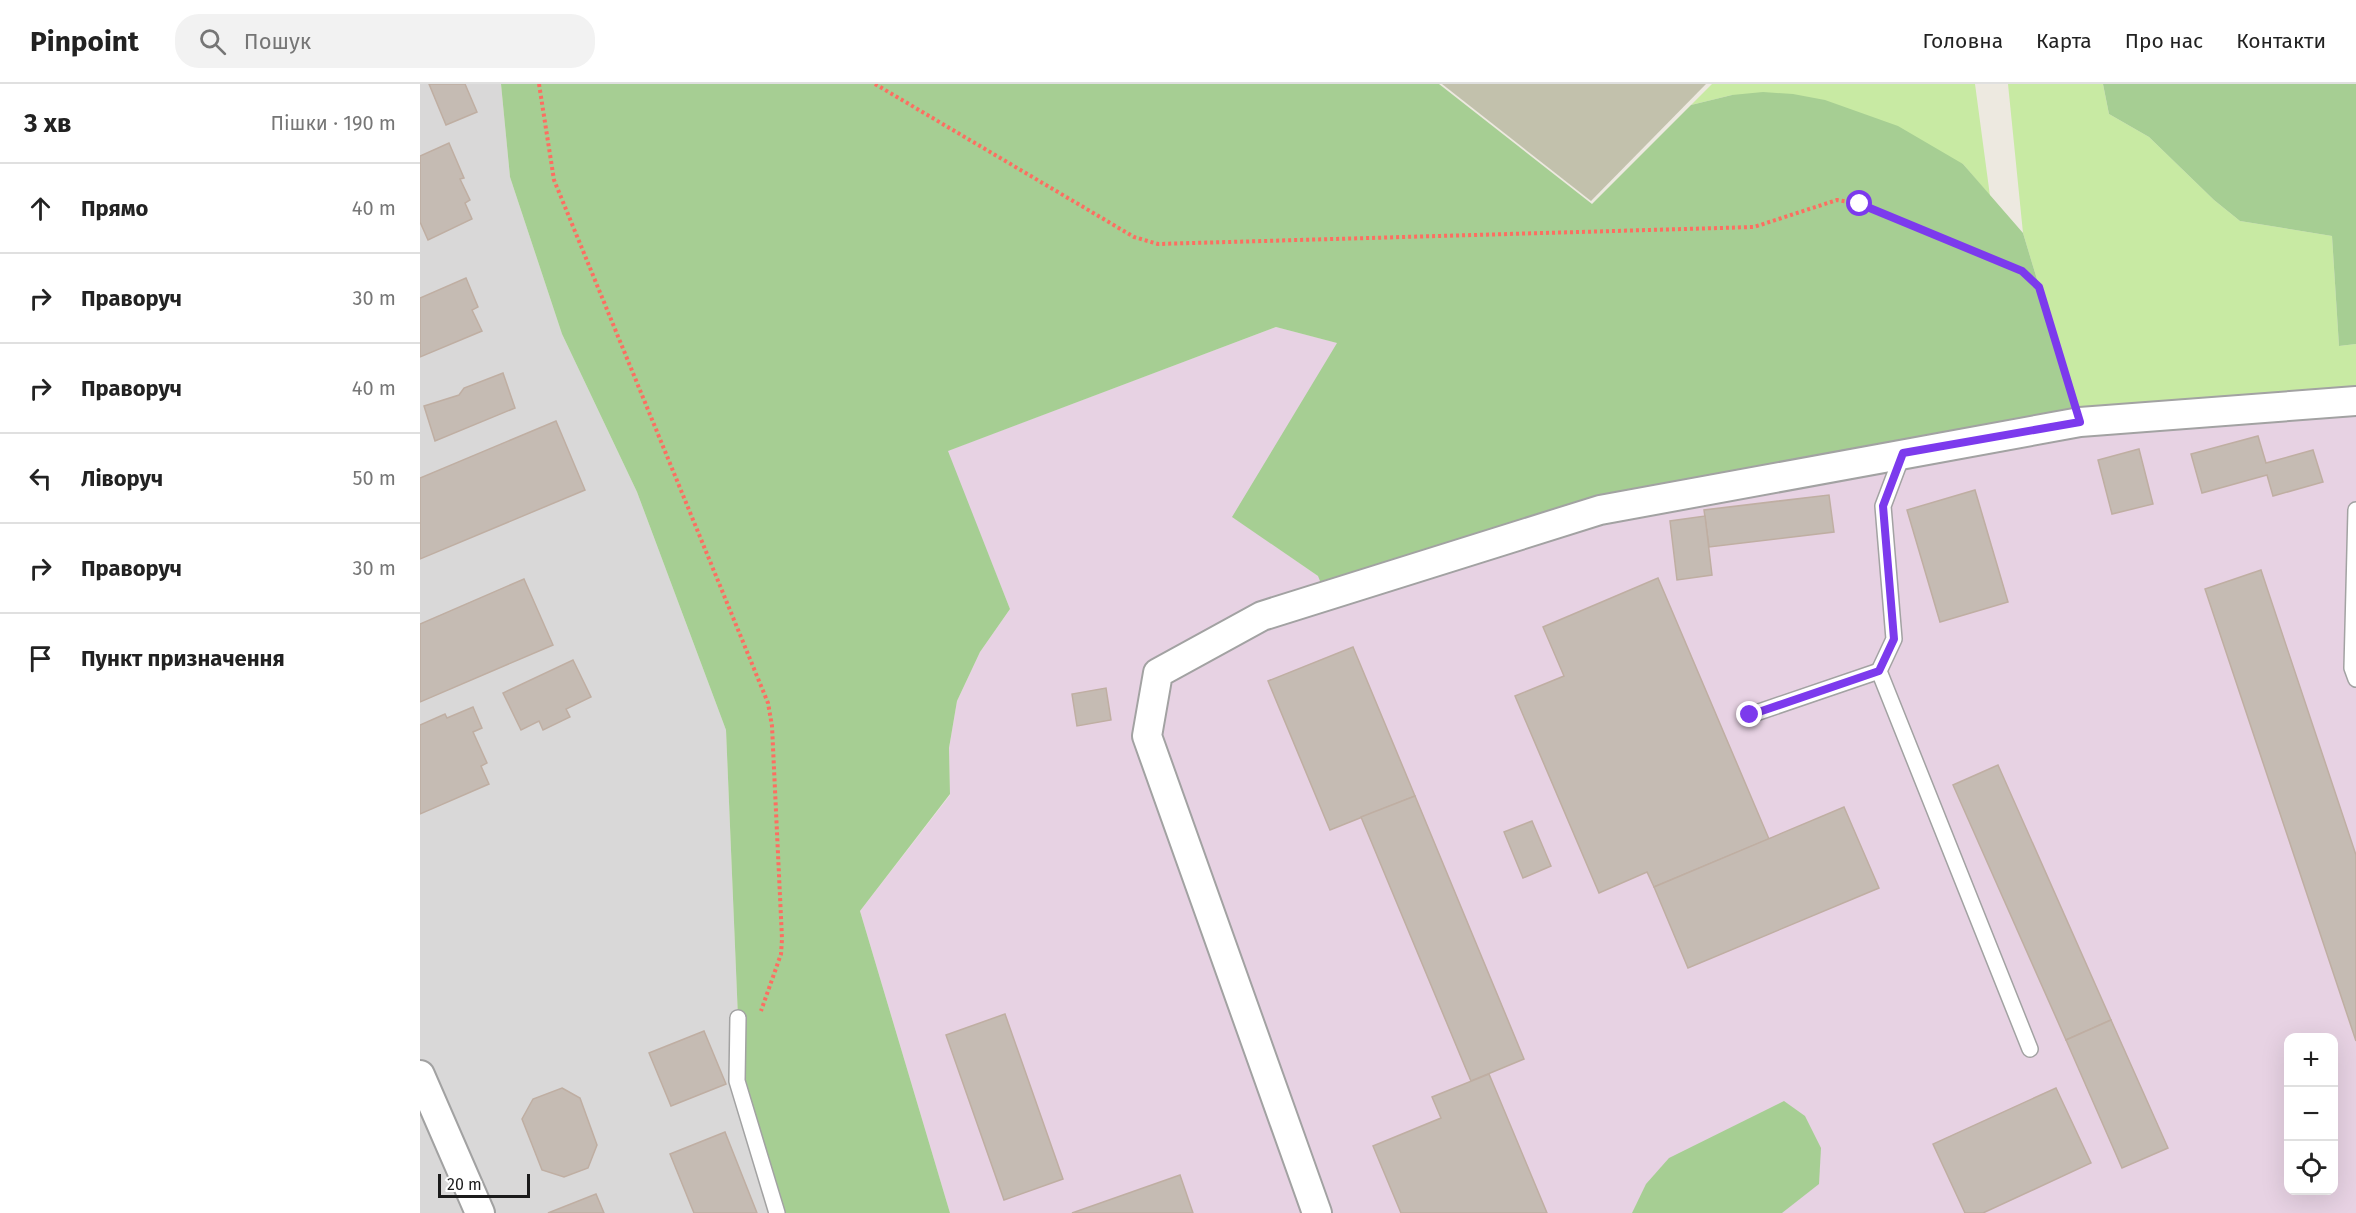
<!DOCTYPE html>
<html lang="uk">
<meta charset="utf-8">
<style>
:root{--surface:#fff;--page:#f2f2f2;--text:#222;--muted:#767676;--line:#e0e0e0}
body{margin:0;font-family:"Fira Sans",sans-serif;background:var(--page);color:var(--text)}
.controls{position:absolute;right:18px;bottom:18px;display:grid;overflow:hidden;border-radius:12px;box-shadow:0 6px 24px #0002}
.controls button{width:54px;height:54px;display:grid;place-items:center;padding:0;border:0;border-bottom:2px solid var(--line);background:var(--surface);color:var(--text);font:30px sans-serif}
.scale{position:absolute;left:18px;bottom:15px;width:92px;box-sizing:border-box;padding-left:6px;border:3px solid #1b1b1b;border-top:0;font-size:16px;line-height:21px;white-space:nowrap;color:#1b1b1b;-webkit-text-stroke:4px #fff;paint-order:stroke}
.stop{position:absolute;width:18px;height:18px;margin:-14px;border:4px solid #7c3aed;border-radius:50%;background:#fff}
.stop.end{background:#7c3aed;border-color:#fff;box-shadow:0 2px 6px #0008}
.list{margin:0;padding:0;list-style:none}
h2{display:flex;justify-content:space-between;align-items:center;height:78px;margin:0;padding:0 24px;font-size:26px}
h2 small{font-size:20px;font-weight:400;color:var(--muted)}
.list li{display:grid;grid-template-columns:39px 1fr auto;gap:18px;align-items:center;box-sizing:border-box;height:90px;padding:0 24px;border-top:2px solid var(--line)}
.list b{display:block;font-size:22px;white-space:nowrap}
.list em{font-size:20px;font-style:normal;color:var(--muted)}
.icon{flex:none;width:33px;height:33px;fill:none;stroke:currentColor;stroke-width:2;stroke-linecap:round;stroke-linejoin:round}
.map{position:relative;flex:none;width:1936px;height:1129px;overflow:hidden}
header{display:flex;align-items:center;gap:36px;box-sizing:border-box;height:84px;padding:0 30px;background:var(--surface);border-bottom:2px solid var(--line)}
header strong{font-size:28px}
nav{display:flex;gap:33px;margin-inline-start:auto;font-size:21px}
.search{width:420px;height:54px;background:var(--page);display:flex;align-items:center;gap:15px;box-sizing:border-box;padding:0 21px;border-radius:24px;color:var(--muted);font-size:22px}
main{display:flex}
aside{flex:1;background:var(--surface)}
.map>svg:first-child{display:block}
</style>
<header>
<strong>Pinpoint</strong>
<div class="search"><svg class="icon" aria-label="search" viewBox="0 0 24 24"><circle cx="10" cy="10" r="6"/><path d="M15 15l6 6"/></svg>Пошук</div>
<nav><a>Головна</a><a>Карта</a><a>Про нас</a><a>Контакти</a></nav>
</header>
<main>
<aside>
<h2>3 хв<small>Пішки · 190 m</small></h2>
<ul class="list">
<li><svg class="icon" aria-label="ahead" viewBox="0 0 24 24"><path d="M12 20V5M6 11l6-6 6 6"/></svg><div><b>Прямо</b></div><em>40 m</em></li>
<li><svg class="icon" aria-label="right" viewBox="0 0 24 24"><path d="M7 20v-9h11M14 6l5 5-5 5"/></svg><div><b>Праворуч</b></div><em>30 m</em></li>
<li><svg class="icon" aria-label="right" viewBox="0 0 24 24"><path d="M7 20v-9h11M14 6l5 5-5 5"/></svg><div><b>Праворуч</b></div><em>40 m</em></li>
<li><svg class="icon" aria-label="left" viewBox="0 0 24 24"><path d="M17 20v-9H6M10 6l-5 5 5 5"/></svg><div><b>Ліворуч</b></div><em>50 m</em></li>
<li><svg class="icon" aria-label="right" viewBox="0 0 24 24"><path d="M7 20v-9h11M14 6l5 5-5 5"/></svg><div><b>Праворуч</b></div><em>30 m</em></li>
<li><svg class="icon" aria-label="arrive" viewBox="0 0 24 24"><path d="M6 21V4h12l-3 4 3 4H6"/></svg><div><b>Пункт призначення</b></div></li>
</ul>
</aside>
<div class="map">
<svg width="1936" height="1129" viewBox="0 0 1936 1129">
<rect width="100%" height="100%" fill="#ede9e0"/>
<polygon fill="#d9d8d8" points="0,0 81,0 90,93 142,250 217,408 306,646 318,934 357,1129 0,1129"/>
<path fill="#e7d2e3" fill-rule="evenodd" d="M856,243L918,259L813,433L898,492L1180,426L1483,369L1936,317V1129H530L440,827L530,711L529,664L537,617L560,568L590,525L527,367ZM1868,954H1914V1106H1868Z"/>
<polygon fill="#c2c1ac" points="1022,0 1286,0 1171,117"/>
<g fill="#c8eaa3">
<polygon points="1292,0 1555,0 1570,112 1543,80 1312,11 1271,21"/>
<polygon points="1588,0 1683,0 1689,30 1729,53 1794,116 1820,137 1912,152 1919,262 1936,260 1936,317 1660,338 1603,149"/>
</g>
<g fill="#a6ce93">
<polygon points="81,0 1019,0 1172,120 1271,21 1312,11 1343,8 1373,10 1405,16 1478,42 1543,80 1603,149 1660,338 1180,426 906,512 898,492 812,433 917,259 856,243 528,367 590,525 560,568 537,617 529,664 530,710 440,827 530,1129 357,1129 317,997 318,934 306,646 217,408 142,250 90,93"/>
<polygon points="1683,0 1936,0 1936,260 1919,262 1912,152 1820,137 1794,116 1729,53 1689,30"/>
<polygon points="1364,1017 1385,1032 1401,1064 1399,1100 1362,1129 1212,1129 1226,1100 1249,1074"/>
</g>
<g fill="#c5bbb3" stroke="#bfaea2" stroke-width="1.5">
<polygon points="9,0 45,0 57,28 26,41"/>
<polygon points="29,59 44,94 40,95 50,116 45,119 52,135 8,156 0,138 0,72"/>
<polygon points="46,194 58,223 52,226 62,247 0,273 0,214"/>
<polygon points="83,289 95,324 15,357 4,322 39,311 44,304"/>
<polygon points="136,337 165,406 0,475 0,394"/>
<polygon points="1838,352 1846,379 1893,366 1903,398 1853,412 1847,391 1782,409 1771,370"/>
<polygon points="1719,365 1733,420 1692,430 1678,376"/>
<polygon points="1555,406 1588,518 1520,538 1487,426"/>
<polygon points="1409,411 1414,448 1289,463 1284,426"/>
<polygon points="1285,432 1292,491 1257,496 1250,437"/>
<polygon points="1841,486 1936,771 1936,957 1785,505"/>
<polygon points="1238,494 1349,755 1234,803 1227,788 1179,809 1095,612 1144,592 1123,543"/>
<polygon points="104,495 133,561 0,618 0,540"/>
<polygon points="933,563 995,712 910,746 848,597"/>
<polygon points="153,576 171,613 146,625 150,633 123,646 119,637 101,646 83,609"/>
<polygon points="686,604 691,636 657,642 652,610"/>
<polygon points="53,623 62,644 53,648 67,679 61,682 69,700 0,730 0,641 25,630 27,634"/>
<polygon points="1578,681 1691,936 1646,956 1533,701"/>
<polygon points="995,712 1104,975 1051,997 941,733"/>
<polygon points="1424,723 1459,804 1268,884 1234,803"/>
<polygon points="1112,737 1131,782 1103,794 1084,748"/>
<polygon points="585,930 643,1095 584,1116 526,951"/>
<polygon points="1691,936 1748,1064 1702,1084 1646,956"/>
<polygon points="284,947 306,1000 251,1022 229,969"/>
<polygon points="1069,990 1127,1129 981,1129 953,1062 1021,1034 1012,1013"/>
<polygon points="142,1004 160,1014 177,1061 168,1084 144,1093 122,1086 102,1035 113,1015"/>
<polygon points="1636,1004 1671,1079 1563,1129 1545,1129 1513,1060"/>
<polygon points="305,1048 337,1129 274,1129 250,1070"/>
<polygon points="760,1091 773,1129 652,1129"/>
<polygon points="176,1110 184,1129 128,1129"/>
</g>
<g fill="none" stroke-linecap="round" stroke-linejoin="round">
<defs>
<g id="lane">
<polyline points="1483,369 1463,422 1474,555 1459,587 1610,965"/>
<polyline points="1936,426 1932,584 1936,595"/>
<polyline points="1330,631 1459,587"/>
<polyline points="318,934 317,997 357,1129"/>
</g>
<g id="street">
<polyline points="0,991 60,1129"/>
<polyline points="897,1129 727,652 738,589 842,532 1180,426 1660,338 1936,317"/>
</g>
</defs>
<use href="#lane" stroke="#a2a2a2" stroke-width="18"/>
<use href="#street" stroke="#a2a2a2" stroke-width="32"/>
<g stroke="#fd6e61" stroke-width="4" stroke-dasharray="3 3" stroke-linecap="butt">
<polyline points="119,0 134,96 348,619 352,642 362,855 361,870 341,927"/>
<polyline points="455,0 714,153 738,160 1334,143 1417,116 1440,120 1602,187 1619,203 1652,311"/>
</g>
<use href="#lane" stroke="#fff" stroke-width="15"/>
<use href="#street" stroke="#fff" stroke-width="28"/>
</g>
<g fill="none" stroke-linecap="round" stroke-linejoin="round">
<polyline stroke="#7c3aed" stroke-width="8" points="1330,631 1459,587 1474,555 1463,422 1483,369 1660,338 1619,203 1602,187 1440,120"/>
</g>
</svg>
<div class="controls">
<button>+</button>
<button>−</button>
<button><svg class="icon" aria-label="locate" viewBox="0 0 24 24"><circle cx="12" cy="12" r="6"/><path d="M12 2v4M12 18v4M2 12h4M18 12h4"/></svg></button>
</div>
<div class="scale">20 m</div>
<div class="stop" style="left:1440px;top:120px"></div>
<div class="stop end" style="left:1330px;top:631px"></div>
</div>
</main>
